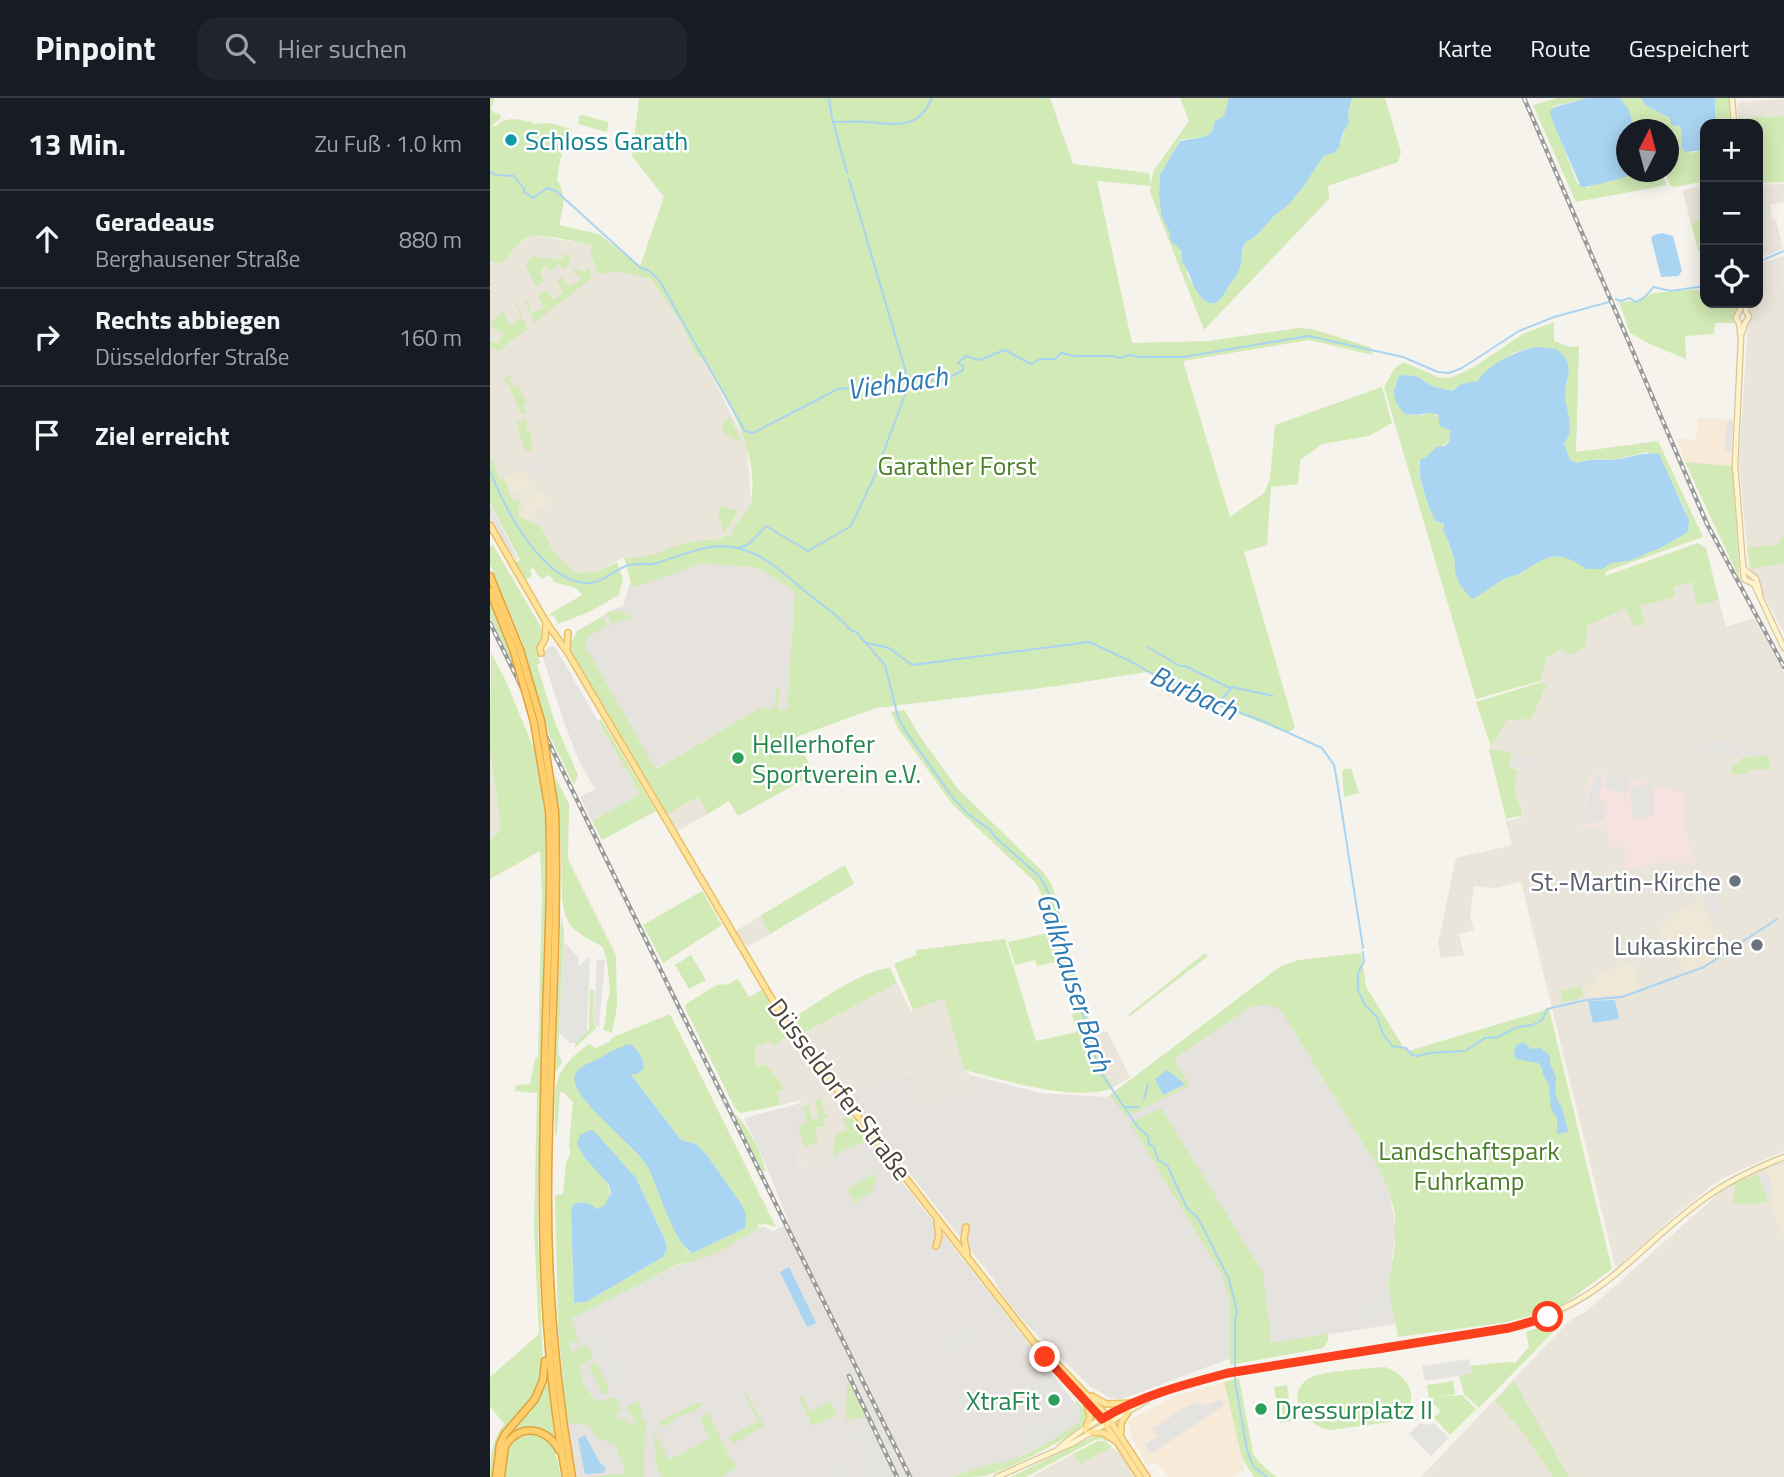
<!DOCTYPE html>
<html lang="de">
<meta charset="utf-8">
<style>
:root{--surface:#171b24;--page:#20242c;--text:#f1f3f6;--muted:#9ea1a6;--line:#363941}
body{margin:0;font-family:"Titillium Web",sans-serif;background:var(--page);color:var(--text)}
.controls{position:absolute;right:21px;top:21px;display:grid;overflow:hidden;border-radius:14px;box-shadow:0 4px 18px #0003}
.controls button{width:63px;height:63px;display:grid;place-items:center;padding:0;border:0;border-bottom:2px solid var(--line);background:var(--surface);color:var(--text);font:35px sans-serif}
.compass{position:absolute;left:1126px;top:21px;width:63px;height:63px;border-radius:50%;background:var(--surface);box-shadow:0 4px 18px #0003;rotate:6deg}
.stop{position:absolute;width:21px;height:21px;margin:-16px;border:5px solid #fc3f1d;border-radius:50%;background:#fff}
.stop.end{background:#fc3f1d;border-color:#fff;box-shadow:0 2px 7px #0008}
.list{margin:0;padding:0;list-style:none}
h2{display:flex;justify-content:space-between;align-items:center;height:91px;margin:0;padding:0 28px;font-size:30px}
h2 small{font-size:23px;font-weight:400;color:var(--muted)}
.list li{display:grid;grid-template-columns:46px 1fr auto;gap:21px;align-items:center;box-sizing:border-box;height:98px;padding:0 28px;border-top:2px solid var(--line)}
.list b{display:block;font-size:26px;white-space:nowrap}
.list p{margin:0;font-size:23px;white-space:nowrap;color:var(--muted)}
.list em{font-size:23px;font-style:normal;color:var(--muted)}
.icon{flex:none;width:38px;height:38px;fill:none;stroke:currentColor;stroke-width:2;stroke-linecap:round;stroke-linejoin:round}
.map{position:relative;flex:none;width:1294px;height:1379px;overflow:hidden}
header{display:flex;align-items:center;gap:42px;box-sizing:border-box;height:98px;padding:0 35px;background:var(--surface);border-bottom:2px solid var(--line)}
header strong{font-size:33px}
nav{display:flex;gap:38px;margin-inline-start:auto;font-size:24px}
.search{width:490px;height:63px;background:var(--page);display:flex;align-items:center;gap:18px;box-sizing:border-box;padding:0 24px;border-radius:21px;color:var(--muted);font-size:26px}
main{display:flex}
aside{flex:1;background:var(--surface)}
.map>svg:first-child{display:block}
</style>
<header>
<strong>Pinpoint</strong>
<div class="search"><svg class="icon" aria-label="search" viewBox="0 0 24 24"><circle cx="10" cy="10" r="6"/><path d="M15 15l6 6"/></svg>Hier suchen</div>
<nav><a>Karte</a><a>Route</a><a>Gespeichert</a></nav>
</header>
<main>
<aside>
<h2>13 Min.<small>Zu Fuß · 1.0 km</small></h2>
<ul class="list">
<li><svg class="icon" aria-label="ahead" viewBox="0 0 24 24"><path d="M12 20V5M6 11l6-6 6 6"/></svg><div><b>Geradeaus</b><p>Berghausener Straße</p></div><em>880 m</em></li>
<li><svg class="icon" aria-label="right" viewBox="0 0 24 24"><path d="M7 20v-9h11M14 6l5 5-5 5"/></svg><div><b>Rechts abbiegen</b><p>Düsseldorfer Straße</p></div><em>160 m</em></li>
<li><svg class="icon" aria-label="arrive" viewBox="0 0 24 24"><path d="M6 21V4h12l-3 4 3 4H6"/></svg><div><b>Ziel erreicht</b></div></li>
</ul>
</aside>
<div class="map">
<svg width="1294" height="1379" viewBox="0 0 1294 1379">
<rect width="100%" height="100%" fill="#f6f3ec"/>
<g fill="#eae5da">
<polygon points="1294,1 1294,18 1248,20 1247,4"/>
<polygon points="1294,86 1294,104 1280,107 1282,122 1286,122 1293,151 1268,160 1268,87"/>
<polygon points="1215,88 1215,121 1201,125 1192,92"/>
<polygon points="39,138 49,138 102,147 113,176 124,173 161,181 166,186 190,223 205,256 214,263 257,347 261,402 258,414 241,440 236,438 222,442 197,444 158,460 134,459 107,474 84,475 72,465 39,423 28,418 26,403 21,400 14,381 11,381 0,357 0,165 11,166 27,147"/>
<polygon points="1294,158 1294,536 1258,466 1249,362 1259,209 1260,205 1268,205 1268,166"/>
<polygon points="1202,484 1207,508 1229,502 1236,529 1264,520 1294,575 1294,1053 1231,1081 1191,1112 1128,1169 1125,1167 1031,784 1005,790 984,788 980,817 984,832 969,836 974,857 951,860 948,845 966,760 1022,747 1016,724 1034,718 1025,693 1027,672 1003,665 999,651 1017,622 1051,598 1055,585 1049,585 1056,559 1072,551 1097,528 1135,509 1156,525 1149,508 1186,499 1184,489"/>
<polygon points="0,653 11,728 8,735 0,742"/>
<polygon points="208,699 218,716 187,733 176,717"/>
<polygon points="270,818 280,836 257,849 246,833"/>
<polygon points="407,885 421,913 454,899 474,972 480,977 472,1003 433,1007 421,976 358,998 308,938"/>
<polygon points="617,933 640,979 624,989 613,972 601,940 603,936"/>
<polygon points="299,937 377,1039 341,1054 338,1067 320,1071 309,1066 303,1044 317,1025 310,1002 291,1007 287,994 294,992 287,979 275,966 268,969 264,960 266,949 279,943 283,948"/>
<polygon points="1294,1063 1294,1379 931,1379 1078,1224 1098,1212 1230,1094 1256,1078"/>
<polygon points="622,1349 637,1362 646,1379 541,1379 583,1356 590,1366"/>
</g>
<g fill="#f7ead8">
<polygon points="1208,320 1243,321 1242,368 1195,364 1186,340 1206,342"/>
<polygon points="734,1284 754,1371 743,1379 679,1379 665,1364 657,1367 641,1338 638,1323 685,1298"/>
</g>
<g fill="#e6e2dd">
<polygon points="212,465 269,470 305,494 297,613 270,610 165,671 95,548 95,543 98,539 116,527 113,518 117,514 133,508 140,485 147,489"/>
<polygon points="62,548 65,549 150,696 102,723 90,699 105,691 89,663 74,624 53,559 58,549"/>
<polygon points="773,906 784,908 792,914 890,1073 899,1092 906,1132 898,1188 906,1226 781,1245 632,1301 621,1300 602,1290 534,1224 511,1195 505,1183 358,998 421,976 433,1007 452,997 472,1003 480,977 551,995 616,999 641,990 762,908"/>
<polygon points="311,1005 317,1025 312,1041 303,1044 309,1067 320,1071 338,1067 340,1054 377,1039 592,1314 548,1350 522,1362 509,1366 506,1364 462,1379 87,1379 77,1325 68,1227 190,1166 200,1165 240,1147 269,1130 275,1129 282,1134 299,1125 276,1067 254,1020"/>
</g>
<g fill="#efe8d6">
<polygon points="35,373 41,389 32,391 26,396 19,393 14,379"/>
<polygon points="54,391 54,400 60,405 57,409 53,407 49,412 47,411 40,420 34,420 30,415 36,401 43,399 42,396"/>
<polygon points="1210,804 1236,854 1214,868 1196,873 1167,832 1193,810"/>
<polygon points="1143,865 1149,893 1129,897 1096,899 1094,892 1096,888 1107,886 1105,877"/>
<polygon points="1294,1066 1294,1140 1268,1076"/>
</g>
<polygon fill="#f6e3e0" points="1110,674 1194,696 1193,724 1205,765 1168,764 1136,771 1135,748 1120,749 1116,727 1090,730 1100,680 1104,675"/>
<g fill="#d2eab5" fill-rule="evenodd">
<path d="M0,0H5L1,10L4,15L10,16L11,20L1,28H6C13,20 22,21 33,22L34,24L42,23L43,26L60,25L81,31L70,62L67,82C77,97 73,111 69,127L109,136L150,168L174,99L142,58L149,0H560L583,66L659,75L661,86L663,74L699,23L690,0H739L734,19L725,23L723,34L714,39L690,42L670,78L669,96L671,117L692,154V164L697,171L698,179L718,205L727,204L750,169L751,157L756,144L766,138L784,118L797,108L811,92L833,59L851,45L862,0H895L911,54L908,64L838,88L839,101L714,232L660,94L661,88L607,83L642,245L718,243L809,230L822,231L880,249L883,257L819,242L693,263L740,419L774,395L780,381L785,327L892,289L902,325L879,338L832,346L810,362L808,386L781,389L777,447L754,454L805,630L797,635L705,598L657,574L567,588L386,610L306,639L324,676L248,718L239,703L218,716L208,699L176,717L78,549V544L82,543L87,533L113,518L117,527L98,539L95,548L166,671L270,610L281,611L285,609L286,590H290L288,612H297L305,494L269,470L212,465L147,489L141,486L134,459C164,462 173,450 199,444C212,441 225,444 237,437L241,440C241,425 258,419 261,404C270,354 238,304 215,263L205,256L190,223L161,181L124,173L113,176L108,175L101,157L102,147C86,145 46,132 34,141C24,148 20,159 11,166L0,164Z"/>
<path d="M1068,0H1097L1065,8L1060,13L1087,85L1097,90C1118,80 1147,73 1171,74L1177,87L1086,104L1043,7Z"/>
<polygon points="1130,0 1151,0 1155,7 1180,20 1191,31 1192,38 1200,55 1215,52 1215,83 1185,89 1180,87 1176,74 1178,74 1178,32 1144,31 1139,12"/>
<polygon points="1225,0 1239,0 1241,26 1225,26"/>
<polygon points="92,17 118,24 117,34 88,26 89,18"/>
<polygon points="1294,18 1294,84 1268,85 1268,26 1248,26 1248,20"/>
<polygon points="1215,121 1215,152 1208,153 1201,125"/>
<polygon points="73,156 80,157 78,169 75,172 69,166 61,173 54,168 50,176 54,183 46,189 36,168 37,163 46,157 48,159 72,162"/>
<polygon points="81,168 95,174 99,170 102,180 44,225 35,203 37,202 42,215 54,210 48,197 56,192 64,202 74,194 66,184 72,179 80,189 91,181"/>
<polygon points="1201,192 1215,192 1215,205 1248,205 1248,211 1243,217 1244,225 1225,225 1224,236 1195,238 1196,261 1160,246 1140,235 1129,204 1141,203 1146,205 1163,195"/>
<polygon points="27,206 37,231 9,253 0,249 0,243 8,246 13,235 0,229 4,221 13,213 19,227 31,221 25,207"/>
<path d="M1064,224V243L1080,249L1089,248L1086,354L1168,343L1213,439L1117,473L1115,478L1208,445L1216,450L1229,502L1207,508L1202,484L1184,489L1186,499L1150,508L1156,525L1145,529L1135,510L1097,528L1096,549L1080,557L1072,551L1057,559L1050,583L986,601L894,289L904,271L913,264L948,279L960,280L984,269L1033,236ZM1039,250L1076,262C1081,278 1077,281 1075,295C1073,314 1087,324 1074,345L1080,362L1087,365L1097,362L1126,361L1158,354C1175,377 1197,401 1199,431L1139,463L1090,467C1077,454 1052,458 1039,468C1031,474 1040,471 1031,476C1026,478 1020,478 1015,481C1003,486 994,496 982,501C971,491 962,477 965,462C960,452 960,442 953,433L954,426L946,423C938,409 927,379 929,363L960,343L959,339L961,333C936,302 944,322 915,316L904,289L910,277L926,278L942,288L962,293L966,289L988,283L1023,255Z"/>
<polygon points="19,277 22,279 19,282 24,289 31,286 28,288 37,305 33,307 36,315 31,316 18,286 15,286 14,281"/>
<polygon points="240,320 251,344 232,334 233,326"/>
<polygon points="36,322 37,332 40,332 43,353 35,352 26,324"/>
<polygon points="0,357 11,381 14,380 21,400 30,403 28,418 51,429 63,453 84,475 107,474 127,464 133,481 129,497 99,514 68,526 64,518 58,517 92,497 86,490 64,484 59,477 51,481 43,470 40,472 42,477 35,483 25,464 30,462 0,405"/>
<polygon points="1195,364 1242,368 1250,482"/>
<polygon points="231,408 248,413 234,436 228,415"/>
<polygon points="1294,439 1294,465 1261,471 1258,450 1290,446 1290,440"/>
<polygon points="3,447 51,529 51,537 53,537 48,551 50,565 47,567 65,625 88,677 84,687 59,637 32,544 0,466 0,449"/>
<polygon points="0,505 4,513 25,571 0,519"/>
<polygon points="122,513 132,513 145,523 135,521 126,523 124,529 116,516"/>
<path d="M1,555L15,581L46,656L55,719L57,779L50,995L48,1134L53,1268L42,1300L7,1343L2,1379H0C0,1358 2,1343 14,1326L0,1308V1279L49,1236L44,1129L47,995L25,993L26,987L40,986L45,960L48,959L52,795L50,753L0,781V742L8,735L11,728L0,653Z"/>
<polygon points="1049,585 1057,586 1041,621 1017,622 1001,649 986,604"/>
<path d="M414,612L431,640L468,691L554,775L562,787L603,936L601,940L613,972L624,989C587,1006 512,981 474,972L454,900L423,912L404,866L426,857V852L515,841L546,943L587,934L582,917L584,916L565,864L547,868L545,862L525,867L518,844L562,834L553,800L546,785L462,706L408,630L401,614Z"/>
<polygon points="111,621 166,713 112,742 102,723 150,696 108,623"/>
<polygon points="1001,651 1021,654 1019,670 1027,672 1025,693 1033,717 1016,721 999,652"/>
<polygon points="1278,657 1281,671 1259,672 1256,676 1242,676 1243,667 1252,663 1252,660"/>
<polygon points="861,670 869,695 854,699 852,672"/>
<path d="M65,678L79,706L78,761L126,857L127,909L122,935L113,931C118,920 114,905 120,896L117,863L113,849L93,838L80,828L75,816L72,802L71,748Z"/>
<polygon points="355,767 364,786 280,836 270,818"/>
<polygon points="212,793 232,827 173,865 153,827"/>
<polygon points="71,817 74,835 68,955 72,964 65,975"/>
<polygon points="715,855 718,858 640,918 638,917"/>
<path d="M871,855L876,889L914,950L918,953L1059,911L1122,1171L1071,1208L1037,1219L1012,1225L908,1239L898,1188L905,1148V1117L899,1092L890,1073L792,914L781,907L762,908L684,961L700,988L636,1019L620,997L791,868L809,862ZM677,972L691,982L694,988L673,997Z"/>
<polygon points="201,857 216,882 199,891 185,867"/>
<path d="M400,870L407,885L308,938L299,923C324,907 371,872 400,870Z"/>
<polygon points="248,881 259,899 272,892 293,930 299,937 283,948 279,943 266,949 264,959 268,969 275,966 287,979 294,991 287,994 291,1007 251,1015 246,1012 195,910 196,906 227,887 238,886"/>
<polygon points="1091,888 1093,899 1073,905 1070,893"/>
<polygon points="100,891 104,892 103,924 106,930 85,950 85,946 99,931"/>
<path d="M180,916L286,1129L276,1126L268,1127L269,1130C245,1144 217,1164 189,1166L81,1221L89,1242L79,1246L82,1254L97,1247L103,1259L90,1269C91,1284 97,1294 107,1304L125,1299L130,1303L128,1308L131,1313L126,1316L128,1322L135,1319L139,1327L145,1324L136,1309L148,1303L153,1314L150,1319L155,1321L154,1379H98L136,1375L125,1347L107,1340L99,1327L77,1325L68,1227L65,1097L73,1096L76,1065L81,1054L79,1048L83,1004L74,995L70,994L67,1035L65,1038C65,993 58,975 99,946L106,950L119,944L123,939ZM140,946C147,953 154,960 154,971L142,976V978L191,1042L206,1046L216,1056L252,1107L255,1130L203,1155L197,1153L187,1137L158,1067L93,1000L88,973ZM114,1045L146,1080L175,1142L177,1151L173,1159L96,1204L84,1205L81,1111H105L115,1108C132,1087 100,1069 90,1051Z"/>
<polygon points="330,1000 335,1017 341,1018 334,1020 334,1029 326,1029 325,1035 329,1036 325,1038 329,1044 314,1049 308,1028 317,1025 312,1008 318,1007 322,1022 329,1020 325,1002"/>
<polygon points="671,1010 773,1175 781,1245 838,1236 838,1243 833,1250 740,1267 740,1205 732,1177 640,1025"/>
<polygon points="356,1012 399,1067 397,1068 377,1042 346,1056 348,1061 343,1059 345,1037 358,1031 353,1022 356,1019 353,1015"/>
<path d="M244,1016C255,1022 274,1059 275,1073L273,1074Z"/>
<polygon points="392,1071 384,1077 386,1082 381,1095 367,1102 368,1105 366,1106 357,1091"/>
<polygon points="1268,1076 1278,1103 1266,1107 1260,1105 1243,1106 1245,1085"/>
<polygon points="1068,1223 1070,1227 989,1310 974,1296 969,1278 981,1275 980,1268 1017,1264 1025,1265 1039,1249 1036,1234"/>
<polygon points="103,1265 107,1266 119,1291 118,1296 113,1296 100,1271"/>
<path d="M895,1269C922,1279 932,1304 907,1323L841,1332C820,1330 792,1299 818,1281C833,1272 877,1271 895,1269Z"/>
<path d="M57,1272L66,1343C45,1321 26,1329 11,1351L19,1334L44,1307Z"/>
<polygon points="749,1280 763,1355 769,1364 786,1379 764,1379 752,1360 734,1284"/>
<polygon points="357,1281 377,1321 368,1319 358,1323 356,1321"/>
<polygon points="963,1283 965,1296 951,1299 972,1297 986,1311 960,1337 944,1320 951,1313 942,1304 943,1300 939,1300 937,1287"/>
<polygon points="1024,1283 1079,1379 1063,1379 1032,1333 1005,1303"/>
<polygon points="797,1287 802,1323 790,1325 784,1289"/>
<polygon points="256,1294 274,1328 243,1346 239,1339 268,1323 254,1295"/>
<polygon points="312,1298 320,1314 340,1304 347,1317 322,1328 309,1299"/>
<path d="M587,1303C592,1309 597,1313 595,1322C591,1337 512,1374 495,1378C485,1379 473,1379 462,1379L506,1364L509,1366C542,1357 570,1339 592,1314L585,1304Z"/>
<polygon points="206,1305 214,1306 205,1313 183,1320 184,1323 174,1328 170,1327 168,1324"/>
<path d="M218,1315L239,1358L246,1367L244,1372L231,1379H172C160,1360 169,1354 163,1338L166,1337L179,1362L220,1341L210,1320Z"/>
<polygon points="31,1335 49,1335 64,1347 71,1379 14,1379 18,1347"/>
<polygon points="611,1338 618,1341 619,1344 611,1341 605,1342 536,1379 521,1379 602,1339"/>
<polygon points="608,1343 615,1343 622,1349 590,1366 583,1356"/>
</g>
<g fill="#e5e3e0">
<polygon points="1237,323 1243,323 1241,354 1234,353"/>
<polygon points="55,362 58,370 38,379 35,371"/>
<polygon points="0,406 28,461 26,462 6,433 0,418"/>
<polygon points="1232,642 1234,645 1238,645 1239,649 1250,648 1251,655 1276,651 1277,655 1239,660 1236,658 1213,653 1212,656 1209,656 1209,644"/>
<polygon points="1023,657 1042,659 1044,662 1044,669 1021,666"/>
<polygon points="1105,676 1114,677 1108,701 1114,701 1117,715 1113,716 1114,722 1090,728"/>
<polygon points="1118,676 1140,682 1136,696 1114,690"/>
<polygon points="1159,686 1163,688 1164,718 1145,722 1142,715 1140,690"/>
<polygon points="1222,793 1235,816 1225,821 1213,797"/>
<polygon points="74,844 89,860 89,868 100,859 97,933 86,945 80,945 69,935"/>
<polygon points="107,862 115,862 109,930 103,925"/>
<polygon points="771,970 781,985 792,980 797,988 783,997 768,971"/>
<polygon points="377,1042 397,1068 389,1072 383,1064 370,1070 364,1057 373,1053 370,1046"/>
<polygon points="358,1060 364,1073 351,1078 350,1075 347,1076 343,1066"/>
<polygon points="1277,1075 1283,1090 1280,1092 1283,1100 1278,1102 1269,1078"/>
<polygon points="889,1078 898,1101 890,1104 884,1089 875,1093 871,1085"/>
<polygon points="483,1177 494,1188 511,1209 503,1214 495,1201 491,1203 479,1182"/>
<polygon points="891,1200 892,1203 898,1203 900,1216 866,1222 863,1219 861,1205"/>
<polygon points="489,1223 496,1234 478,1244 482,1251 460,1263 450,1245"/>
<polygon points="114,1235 138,1283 124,1290 100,1242"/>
<polygon points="979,1261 981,1276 935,1283 932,1268"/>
<polygon points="559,1276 592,1314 588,1318 591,1323 567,1339 529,1359 526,1353 521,1356 519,1354 528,1348 526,1344 536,1338 530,1327 549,1317 554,1328 558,1327 559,1329 564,1326 563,1323 576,1319 567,1305 569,1304 565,1296 562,1297 559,1293 545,1300 538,1287"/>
<polygon points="731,1301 734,1306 730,1310 661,1356 655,1347 667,1339 662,1331 697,1308 709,1304 712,1308"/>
<polygon points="930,1325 941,1327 944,1325 959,1340 941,1358 919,1336"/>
<polygon points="377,1329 402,1379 369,1379 361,1333"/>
<polygon points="332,1355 337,1365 357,1366 356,1379 337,1379 327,1357"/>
</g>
<g fill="#a9d4f2">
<path d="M739,0H862L858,15L859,25L853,34L849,49L844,55L838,56L833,59L811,92L797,108L784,118L766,138L756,144C750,153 752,161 750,170C748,177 741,183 738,189C733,198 726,212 714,202C701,190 701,174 692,164V153L679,141L681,137L671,117L669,96L670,77L690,43L714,39L722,34L725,23L734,18Z"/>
<path d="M1097,0H1130L1139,12L1144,31L1136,32V74H1152C1142,77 1099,90 1091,89L1062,22L1060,13L1065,9Z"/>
<polygon points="1151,0 1225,0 1225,26 1215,26 1215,52 1195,54 1192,50 1191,31 1189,28 1181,27 1180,20 1155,7"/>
<polygon points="1172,135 1183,138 1192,173 1188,178 1171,179 1161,140 1164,137"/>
<path d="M1047,249L1066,251C1087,266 1076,278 1075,296C1075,313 1087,330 1074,345L1080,362L1087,365C1101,360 1114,363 1128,361C1142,359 1154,354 1169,356L1199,422L1198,434L1172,449L1139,463L1121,465L1113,471H1096C1070,452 1059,456 1034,473C1028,478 1020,478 1014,481C1002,487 994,496 982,501C971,490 962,478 965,462C960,452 960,442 953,433L954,426L946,423C938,410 925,373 931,361L936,359L947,349L955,348L960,343L959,339L961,333L950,328L948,317C937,312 928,319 915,316C902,302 901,293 910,277L926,278L942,288L962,293L971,286L988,283C995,268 1030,251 1047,249Z"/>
<polygon points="1125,902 1129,921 1103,925 1098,903"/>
<polygon points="1032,944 1042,951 1051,950 1060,958 1060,966 1066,979 1065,996 1073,1013 1078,1034 1067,1036 1067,1020 1061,1011 1059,987 1053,977 1052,969 1048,965 1026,961 1024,956 1026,948"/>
<path d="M140,946C148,951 154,961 154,971L147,976H142V978L191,1042L206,1046L216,1056L252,1107L256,1117L255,1130L203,1155C185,1148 168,1090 159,1071C149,1049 77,999 85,977C87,969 99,965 106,962C117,956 128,949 140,946Z"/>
<polygon points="677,972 695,986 673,997 665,981"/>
<path d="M100,1032L104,1033L146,1080L175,1142L177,1151L173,1159L96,1204L84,1205L81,1111L84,1106C92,1104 100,1104 106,1111L114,1108L121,1095L119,1087L95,1060L87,1046L90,1037Z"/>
<polygon points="299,1169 326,1225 317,1229 290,1174"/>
<polygon points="95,1337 110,1365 116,1370 113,1375 95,1376 88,1341"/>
</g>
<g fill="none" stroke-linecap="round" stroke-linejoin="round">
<g stroke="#a9d4f2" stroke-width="2">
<polyline points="339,0 342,20 357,75"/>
<path d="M344,24C355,24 366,23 377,24C407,26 427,33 442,0"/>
<path d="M0,74L6,77L24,78L34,91V94L43,100L57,90L66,93L152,171L158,172L169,182L255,333L263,335L348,291L406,286L425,277C451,287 451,284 473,272V268L468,265L476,258L489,262L515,252L541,266L550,261H565L571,255L584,258H622L631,260L639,257L651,259H694L818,238L913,259L948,274L959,275L972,270L1029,233L1064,219L1119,204"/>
<polyline points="359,81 418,281"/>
<polyline points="1268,164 1294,153"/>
<path d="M1126,201L1130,203L1140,200L1145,204C1154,202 1159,195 1163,189L1181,193L1215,188"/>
<path d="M0,373C14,409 52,484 97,485C111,486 123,473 136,468C145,464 157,468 167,465C199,455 226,440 260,454C282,463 298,479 316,494C326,503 354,521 359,531L366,534L395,567L408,619L417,635L463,700L478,716L499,731L506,740L550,779L558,794L609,972L647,1028L658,1038L659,1046L664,1049L668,1062L677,1067L697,1110L708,1120L739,1181L747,1213L745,1221V1283L757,1352L764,1369L777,1379"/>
<polyline points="248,450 259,446 276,428 318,453 361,428 384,379 421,281"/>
<polyline points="377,545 399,550 422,567 599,544 640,563 671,581 708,599 775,624 832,650 844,667 848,689 873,850"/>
<polyline points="658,549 690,568 695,568 740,590"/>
<polyline points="727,607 742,589 783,598"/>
<polyline points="873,854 874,864 868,875 868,892 875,907 887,919 893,936 902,948 916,950 922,957 927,958 940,955 975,953 995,940 1008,939 1027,929 1043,927 1052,922 1057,911 1096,902 1132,899 1214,869 1287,821"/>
<polyline points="654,1001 658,986"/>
<polyline points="636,1009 649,1009"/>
</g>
<defs>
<g id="secondary">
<polyline points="1242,0 1244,26"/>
<polyline points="1253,205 1246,220 1249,225 1251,240 1245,367 1254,481 1264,486 1294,550"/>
<polyline points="1252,235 1255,225 1259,219 1256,213 1256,205"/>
<polyline points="1254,471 1266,481 1270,496"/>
<path d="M569,1350C643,1284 766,1270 861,1255C913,1247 966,1238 1019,1229C1114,1208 1145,1149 1218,1098C1242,1081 1267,1070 1294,1059"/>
<polyline points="507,1379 581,1346 656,1303"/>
</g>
<g id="primary">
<polyline points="0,427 56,524 78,555 299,930 555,1259 612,1321 650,1379"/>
<polyline points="77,552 78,535"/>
<polyline points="51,555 50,550 55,541 56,524"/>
<polyline points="476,1129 474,1141 477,1155"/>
<polyline points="446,1148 449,1138 447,1123"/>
<polyline points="549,1247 617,1318 657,1379"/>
<polyline points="602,1298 616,1306 645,1305"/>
<polyline points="595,1332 600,1319 597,1307"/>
<polyline points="601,1334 614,1335 624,1342"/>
<polyline points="631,1334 631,1325 638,1314"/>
</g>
<g id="highway">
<polyline points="0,478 30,552"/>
<polyline points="0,493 24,554"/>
<path d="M59,713C62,782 58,850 56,919C52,1076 47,1224 76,1379"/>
<path d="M65,713C69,836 59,960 58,1083C57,1182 65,1282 82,1379"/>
<polyline points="6,1379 10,1346 15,1336 45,1301 53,1282 55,1263"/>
<path d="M11,1379L15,1348C30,1325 56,1329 69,1352"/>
</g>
</defs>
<use href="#secondary" stroke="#d6c79b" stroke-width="7"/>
<use href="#primary" stroke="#e6c16a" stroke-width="8"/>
<use href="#highway" stroke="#e0a43c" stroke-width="9"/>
<use href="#secondary" stroke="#fff3cd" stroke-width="4.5"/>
<use href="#primary" stroke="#ffe39c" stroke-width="5"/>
<use href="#highway" stroke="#ffcf6e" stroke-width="6"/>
<defs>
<g id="rail">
<polyline points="1034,0 1217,426 1294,569"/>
<polyline points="0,525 420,1379"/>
<polyline points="359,1278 407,1379"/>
</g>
</defs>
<use href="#rail" stroke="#9a9a9a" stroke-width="4.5"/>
<use href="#rail" stroke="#fff" stroke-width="2" stroke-dasharray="5" stroke-linecap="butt"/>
<defs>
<g id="highway-bridge">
<polyline points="30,552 51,623 65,713"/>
<polyline points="24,554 44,624 59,713"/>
</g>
</defs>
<use href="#highway-bridge" stroke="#e0a43c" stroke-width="9" stroke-linecap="butt"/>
<use href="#highway-bridge" stroke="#ffcf6e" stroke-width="6"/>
</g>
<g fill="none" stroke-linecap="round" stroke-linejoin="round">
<path stroke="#fc3f1d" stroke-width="9" d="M555,1259L612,1321C649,1298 696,1286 738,1275L1019,1230L1058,1219"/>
</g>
<circle fill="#0f9aa8" stroke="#fff" stroke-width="2.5" cx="21" cy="42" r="7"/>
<g fill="#2e9e5b" stroke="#fff" stroke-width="2.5">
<circle cx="248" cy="660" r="7"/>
<circle cx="564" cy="1302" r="7"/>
<circle cx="771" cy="1311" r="7"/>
</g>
<g fill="#6b7280" stroke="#fff" stroke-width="2.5">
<circle cx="1245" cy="783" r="7"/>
<circle cx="1267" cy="847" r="7"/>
</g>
<g text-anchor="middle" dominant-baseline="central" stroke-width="5" stroke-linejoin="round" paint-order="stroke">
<g font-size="26" fill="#0d838f" stroke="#fff" text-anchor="start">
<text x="35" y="42">Schloss Garath</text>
</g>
<g font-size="26" fill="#4a7f2a" stroke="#fff">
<text x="467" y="367">Garather Forst</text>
<text x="979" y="1052">Landschaftspark<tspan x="979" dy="30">Fuhrkamp</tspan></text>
</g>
<g font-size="26" fill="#27864d" stroke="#fff" text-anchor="start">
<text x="262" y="645">Hellerhofer<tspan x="262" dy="30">Sportverein e.V.</tspan></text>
<text x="550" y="1302" text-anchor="end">XtraFit</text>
<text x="785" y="1311">Dressurplatz II</text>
</g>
<g font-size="26" fill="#5b616d" stroke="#fff" text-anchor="end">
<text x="1231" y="783">St.-Martin-Kirche</text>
<text x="1253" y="847">Lukaskirche</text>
</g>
<g font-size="26" fill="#4b4439" stroke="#fff">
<text transform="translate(350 991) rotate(53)">Düsseldorfer Straße</text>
</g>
<g font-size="28" font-style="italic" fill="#2e7ab2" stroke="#fff">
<text transform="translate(407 284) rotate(-8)">Viehbach</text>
<text transform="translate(704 594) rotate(25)">Burbach</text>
<text transform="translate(585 884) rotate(72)">Galkhauser Bach</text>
</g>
</g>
</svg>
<div class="controls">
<button>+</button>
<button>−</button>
<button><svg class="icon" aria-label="locate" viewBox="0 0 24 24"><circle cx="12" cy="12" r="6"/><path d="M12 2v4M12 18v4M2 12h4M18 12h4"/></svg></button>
</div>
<svg class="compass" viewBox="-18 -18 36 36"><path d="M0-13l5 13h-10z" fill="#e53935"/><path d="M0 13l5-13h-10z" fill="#9ea1a6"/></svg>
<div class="stop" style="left:1058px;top:1219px"></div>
<div class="stop end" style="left:555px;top:1259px"></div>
</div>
</main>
